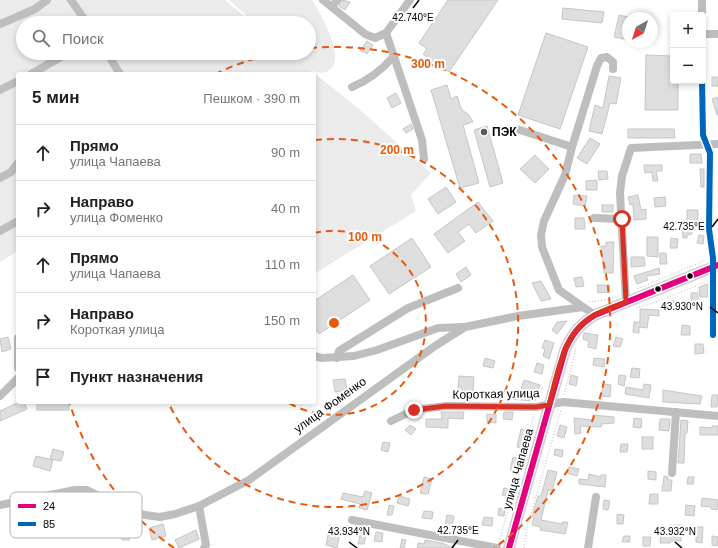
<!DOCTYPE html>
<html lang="ru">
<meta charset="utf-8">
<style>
:root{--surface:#fff;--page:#f2f2f2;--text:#202124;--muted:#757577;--line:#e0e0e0}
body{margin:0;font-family:Arial,sans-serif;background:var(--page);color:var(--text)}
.controls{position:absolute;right:12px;top:12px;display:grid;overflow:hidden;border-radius:4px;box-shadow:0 2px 6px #0003}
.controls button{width:36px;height:36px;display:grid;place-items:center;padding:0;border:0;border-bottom:1px solid var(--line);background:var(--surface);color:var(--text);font:20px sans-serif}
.compass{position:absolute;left:622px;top:12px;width:36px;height:36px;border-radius:50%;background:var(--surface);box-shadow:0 2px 6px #0003;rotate:219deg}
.stop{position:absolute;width:12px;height:12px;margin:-9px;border:3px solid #d93025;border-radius:50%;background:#fff}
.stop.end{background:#d93025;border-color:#fff;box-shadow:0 1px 4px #0008}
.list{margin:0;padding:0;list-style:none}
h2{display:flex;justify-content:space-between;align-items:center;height:52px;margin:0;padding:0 16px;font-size:17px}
h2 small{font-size:13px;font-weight:400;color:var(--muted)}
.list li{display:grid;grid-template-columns:26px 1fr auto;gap:12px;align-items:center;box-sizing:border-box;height:56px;padding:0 16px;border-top:1px solid var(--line)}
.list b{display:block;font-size:15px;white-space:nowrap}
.list p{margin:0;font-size:13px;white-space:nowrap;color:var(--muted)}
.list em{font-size:13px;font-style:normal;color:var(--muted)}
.icon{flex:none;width:22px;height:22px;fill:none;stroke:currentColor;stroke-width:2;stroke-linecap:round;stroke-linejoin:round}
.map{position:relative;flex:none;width:718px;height:548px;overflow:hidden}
.search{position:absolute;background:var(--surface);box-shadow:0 2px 6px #0003;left:16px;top:16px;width:300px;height:44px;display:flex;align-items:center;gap:10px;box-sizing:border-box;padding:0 14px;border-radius:22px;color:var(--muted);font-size:15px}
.panel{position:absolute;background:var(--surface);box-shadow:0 2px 6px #0003;left:16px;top:72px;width:300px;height:332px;border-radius:4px}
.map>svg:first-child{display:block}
</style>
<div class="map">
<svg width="718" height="548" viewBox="0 0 718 548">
<rect width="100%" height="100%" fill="#fff"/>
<path fill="#ebebeb" d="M0,0H225L253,23H23V53H309V23H255L229,0H312C320,13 348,60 328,71C325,73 319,73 316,72C313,71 311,69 308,68L359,109L431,173L411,195L416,211L314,274V74H18V251L0,262Z"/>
<g fill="#dedede" stroke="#c6c6c6">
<polygon points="342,0 350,2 345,10 339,6"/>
<polygon points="448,0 498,0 449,72 423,54 427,49 419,43"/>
<polygon points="563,8 604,12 602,23 562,19"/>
<polygon points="619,15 628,17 628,40 614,37"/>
<polygon points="546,33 588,47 560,129 518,115"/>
<polygon points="367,41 373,45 367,54 360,50"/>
<polygon points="646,55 673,56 673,81 678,81 678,110 645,110"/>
<polygon points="609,76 621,78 616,104 610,103 602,134 589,131 595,105 603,108"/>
<rect x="712" y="77" width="6" height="9"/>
<polygon points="447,85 451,99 457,96 462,110 469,115 473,122 463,125 479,183 460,188 431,90"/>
<polygon points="396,93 401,103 392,108 387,98"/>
<polygon points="718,97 718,115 717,115 712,99"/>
<polygon points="411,124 413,129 406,133 403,129"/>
<polygon points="487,126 503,183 490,187 474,130"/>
<polygon points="628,129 674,129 675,138 628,138"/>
<polygon points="590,138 600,144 587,164 577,158"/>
<polygon points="690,154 701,154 702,163 690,163"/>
<polygon points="535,155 549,169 535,183 520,169"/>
<polygon points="644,165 662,165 662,171 656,171 658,181 653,181 652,172 645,173"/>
<polygon points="700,169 704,169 704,187 701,187"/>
<polygon points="598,171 607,171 608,179 599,180"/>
<polygon points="597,180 597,190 586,190 586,181"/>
<polygon points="446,187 456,202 438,214 428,199"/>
<polygon points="574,195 587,196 585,206 573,204"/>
<polygon points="638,195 641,210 646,209 646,219 634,220 633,204 630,205 628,197"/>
<polygon points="665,197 666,206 655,207 654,198"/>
<polygon points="478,202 493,221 476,233 469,224 458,232 465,241 448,253 434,234"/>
<rect x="602" y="205" width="11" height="7"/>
<polygon points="687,210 698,210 698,222 692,221 692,234 687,235 687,238 683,238 682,221 687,221"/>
<polygon points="575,218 584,218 585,229 575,229"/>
<polygon points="699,235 704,236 703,244 697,243"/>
<polygon points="647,237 658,237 658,257 647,256"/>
<polygon points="412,238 431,267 389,294 370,266"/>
<polygon points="671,238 678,239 677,248 670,248"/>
<polygon points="606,242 614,242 613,273 604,273 601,246 606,246"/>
<polygon points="660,253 666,253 667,264 660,264"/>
<polygon points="631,257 644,257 645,266 631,267"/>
<polygon points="466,267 471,275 461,282 456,274"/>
<polygon points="659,268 660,274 646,276 648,280 637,284 634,276"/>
<polygon points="353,275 370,300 319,334 314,326 314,301"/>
<polygon points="582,277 584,286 576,287 574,278"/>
<polygon points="541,281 551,299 541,301 532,283"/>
<polygon points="708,284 708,297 700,297 699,287"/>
<polygon points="597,285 610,285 609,292 598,293"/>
<rect x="691" y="293" width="7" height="9"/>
<rect x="670" y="301" width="9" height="8"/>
<polygon points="640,309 659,310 659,316 649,315 647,328 639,327 639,333 633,332 634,322 640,322"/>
<polygon points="567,321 557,334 552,330 557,322"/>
<polygon points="682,325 690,326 690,335 681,335"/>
<polygon points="584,333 598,335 596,349 588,347 589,341 583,339"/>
<polygon points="8,337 11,349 2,352 0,339"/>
<polygon points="616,337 623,339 620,347 613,346"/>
<polygon points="545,340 554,343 549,359 543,356 545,349 542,348"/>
<polygon points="695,344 703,344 704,353 695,354"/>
<polygon points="485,358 495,361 493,368 483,366"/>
<polygon points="594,358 605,359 604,367 593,365"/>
<polygon points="537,363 544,365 542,374 534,372"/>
<polygon points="632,368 640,369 639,378 630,377"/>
<polygon points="571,375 578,377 576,386 569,384"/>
<polygon points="619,375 626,376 624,386 618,384"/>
<polygon points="459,376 474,377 473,391 458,390"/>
<polygon points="345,379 347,390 335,392 333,380"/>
<polygon points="524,380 540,385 535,401 508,399 509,393 519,395"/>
<polygon points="603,384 611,385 610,397 601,396"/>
<polygon points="644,384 651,385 649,398 625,394 626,387 643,390"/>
<polygon points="663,390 702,396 700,404 663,402"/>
<polygon points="712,395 718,395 717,407 711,407"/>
<polygon points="19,402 24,402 27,409 0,421 0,411"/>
<rect x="37" y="402" width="32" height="8"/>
<polygon points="441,412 464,412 463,419 448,418 448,428 426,427 426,419 442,419"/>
<polygon points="504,412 513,412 512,420 503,419"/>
<polygon points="487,414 496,415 496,423 487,422"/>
<polygon points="593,415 614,417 614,423 602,424 601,427 580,426 581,433 575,434 574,418 593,420"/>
<polygon points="634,418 642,419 641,428 633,427"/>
<polygon points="660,419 670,419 669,431 659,430"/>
<polygon points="681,420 688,421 687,433 685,433 684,463 678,463"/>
<polygon points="410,425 416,429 411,435 405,430"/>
<polygon points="560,425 567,427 564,438 557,436"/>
<polygon points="712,426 718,426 718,435 700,435 700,427 712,428"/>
<polygon points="521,429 527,431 522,449 517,447"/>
<rect x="642" y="437" width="11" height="12"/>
<polygon points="383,442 390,443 388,452 381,450"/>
<polygon points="621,444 628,444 627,452 620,452"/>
<polygon points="53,449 64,452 61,461 50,459"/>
<polygon points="555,449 563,450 562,457 554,455"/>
<polygon points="36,456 53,460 50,471 33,466"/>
<polygon points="513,457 520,459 516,472 510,470"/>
<polygon points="569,467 579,469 577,476 567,473"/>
<polygon points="548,470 557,472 552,491 548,490 541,520 562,524 562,522 568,522 565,534 540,530 541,527 532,525 534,517 532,516 538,496 541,496"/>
<polygon points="648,471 656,472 656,480 648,479"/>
<polygon points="589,474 601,477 601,475 606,475 605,487 579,484 579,479 588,480"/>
<polygon points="664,476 668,477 668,480 672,480 671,491 662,491"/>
<polygon points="424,477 432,479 428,494 420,493"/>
<polygon points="688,477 694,477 693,484 687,484"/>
<polygon points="504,488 511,490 510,497 502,495"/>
<polygon points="365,491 372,493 367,510 359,508 360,504 341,499 343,493 363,497"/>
<polygon points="650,494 658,494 658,504 649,504"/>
<polygon points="399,496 410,499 408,506 397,503"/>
<polygon points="702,498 718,500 717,510 711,509 711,507 701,506"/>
<polygon points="604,500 610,501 608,510 603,509"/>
<polygon points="389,505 394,506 392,515 387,515"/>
<polygon points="686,505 695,506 694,516 685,515"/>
<polygon points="499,508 505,509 504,516 498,515"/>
<polygon points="424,511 433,512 432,519 422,518"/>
<polygon points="617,514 624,515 623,524 617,524"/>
<polygon points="447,515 454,516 452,527 445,526"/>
<polygon points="484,517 493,518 492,526 482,525"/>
<polygon points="163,524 166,536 152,540 149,528"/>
<polygon points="330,525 341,528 337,548 326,545"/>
<polygon points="674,525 681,525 681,541 670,541 670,543 660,543 661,532 674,531"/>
<polygon points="696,527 703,527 702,543 696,542"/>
<polygon points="356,529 367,531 364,544 358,544 360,537 355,536"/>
<polygon points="196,530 199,539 179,548 175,540"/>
<polygon points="376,532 383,533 382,542 374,541"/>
<polygon points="122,533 130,533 129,540 122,540"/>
<polygon points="624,536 630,536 630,542 622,542"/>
<polygon points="712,536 718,537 717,546 712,545"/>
<polygon points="643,537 651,537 650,546 643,546"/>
<polygon points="402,539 406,540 404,548 400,548"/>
<polygon points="425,540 442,543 454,548 417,548 418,543 424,544"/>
</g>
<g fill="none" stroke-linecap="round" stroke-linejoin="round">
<defs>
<path id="major" d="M509,548L565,350C572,334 580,324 595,315L718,265"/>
</defs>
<use href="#major" stroke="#dbdbdb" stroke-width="12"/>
<g stroke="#b9b9b9" stroke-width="1" stroke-dasharray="1 2" stroke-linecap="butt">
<polyline points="637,289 706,260"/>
<polyline points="589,302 606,300 619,296"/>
<polyline points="636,308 653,303 706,282"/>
<polyline points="564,395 576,348"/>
<polyline points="538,399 542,388 545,388"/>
<polyline points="499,542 534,414"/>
<polyline points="524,548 526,531 561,410"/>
</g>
<g stroke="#bebebe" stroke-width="8">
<polyline points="71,0 87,23"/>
<polyline points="323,0 365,34 375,38 386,33 410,0"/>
<polyline points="332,7 337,0"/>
<polyline points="702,15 702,0"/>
<polyline points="0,24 35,9 47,0"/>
<polyline points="386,33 422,140 424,159"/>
<polyline points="703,34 718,34"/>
<polyline points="107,53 120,74"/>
<polyline points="31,74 68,53"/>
<polyline points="702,81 703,135 710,153 709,229 713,258 713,335"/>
<path d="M352,87C369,80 381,71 393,57"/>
<polyline points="0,90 18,81"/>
<polyline points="517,129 572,147"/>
<polyline points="0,178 11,172 18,163"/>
<polyline points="594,218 622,219"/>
<polyline points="0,231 18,221"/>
<polyline points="626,302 620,193 622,176 631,148 718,144"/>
<polyline points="583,307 559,290 542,247 541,235 544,221 565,175 572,147 597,66 601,58 607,57 613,62 613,69"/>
<polyline points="18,338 18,368"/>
<polyline points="314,356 322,358 354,356 377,350 438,328 464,327"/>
<polyline points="337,358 339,351 408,308 458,288"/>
<polyline points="0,396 18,378"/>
<polyline points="391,421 414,410 446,406 536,407 563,402 718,416"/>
<polyline points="672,473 676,412"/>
<polyline points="0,505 75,490 87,490 128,511 145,515 160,517 175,514 199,506 249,480 435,346 465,327 518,316 583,307 595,315"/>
<polyline points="199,506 206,545 204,548"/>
<polyline points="352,520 497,548"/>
<polyline points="588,548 596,497"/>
</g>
<use href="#major" stroke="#bebebe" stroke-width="10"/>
<defs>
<path id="bus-1" d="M509,548L565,350C572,334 580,324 595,315L718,265"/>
<polyline id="bus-2" points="702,81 703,135 710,153 709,229 713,258 713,335"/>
</defs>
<use href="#bus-1" stroke="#fff" stroke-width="9"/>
<use href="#bus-2" stroke="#fff" stroke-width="9"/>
<use href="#bus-1" stroke="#e5007d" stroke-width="6"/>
<use href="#bus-2" stroke="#0065bd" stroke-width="6"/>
</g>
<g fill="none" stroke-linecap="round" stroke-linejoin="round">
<path stroke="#d93025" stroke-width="5" d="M414,410L446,406L536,407L549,405C558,373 563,331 595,315C605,309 616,306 626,302L622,219"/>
</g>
<path fill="none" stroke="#000" stroke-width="1.5" d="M413,8L419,0M712,227L718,219M710,307L718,313M349,542L357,548M675,542L682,548M452,548L458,540"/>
<g fill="none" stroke="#e8590c" stroke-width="2" stroke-dasharray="7 5">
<path d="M314 233A92 92 0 1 1 287 402"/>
<path d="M315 140A184 184 0 1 1 168 402"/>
<path d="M174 548A276 276 0 0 1 70 404M215 74A276 276 0 0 1 277 53M310 48A276 276 0 0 1 494 548"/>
</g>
<circle fill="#595959" stroke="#fff" stroke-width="1.5" cx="484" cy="132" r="4"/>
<g fill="#000" stroke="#fff" stroke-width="1.5">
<circle cx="690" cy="276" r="3.5"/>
<circle cx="658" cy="289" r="3.5"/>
</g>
<g text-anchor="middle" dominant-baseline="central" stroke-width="4" stroke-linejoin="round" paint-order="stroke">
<g font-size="12" font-weight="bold" fill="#000" stroke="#fff" text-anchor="start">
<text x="492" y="132">ПЭК</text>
</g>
<g font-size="12" fill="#000" stroke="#fff">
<text transform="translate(496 394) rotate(-1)">Короткая улица</text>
<text transform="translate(330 405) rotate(-36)">улица Фоменко</text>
<text transform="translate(518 469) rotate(-74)">улица Чапаева</text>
</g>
</g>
<rect x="10" y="492" width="132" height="46" rx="6" fill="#fff" stroke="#b2b2b2" stroke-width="1"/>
<rect x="18" y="504" width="18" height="4" fill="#e5007d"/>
<rect x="18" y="522" width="18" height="4" fill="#0065bd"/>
<g font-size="11" fill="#000">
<text x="43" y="510">24</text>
<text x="43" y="528">85</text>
</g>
<g font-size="10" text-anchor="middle" fill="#000" stroke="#fff" stroke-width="4" stroke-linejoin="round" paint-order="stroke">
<text x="413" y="21">42.740°E</text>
<text x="684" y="230">42.735°E</text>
<text x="682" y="310">43.930°N</text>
<text x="458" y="534">42.735°E</text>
<text x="349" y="535">43.934°N</text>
<text x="675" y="535">43.932°N</text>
</g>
<circle cx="334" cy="323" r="6" fill="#e8590c" stroke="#fff" stroke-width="2"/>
<g font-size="12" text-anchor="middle" font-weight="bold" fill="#e8590c" stroke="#fff" stroke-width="4" stroke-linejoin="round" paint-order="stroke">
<text x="428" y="68">300 m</text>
<text x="397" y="154">200 m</text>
<text x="365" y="241">100 m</text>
</g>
</svg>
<div class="controls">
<button>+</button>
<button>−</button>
</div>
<svg class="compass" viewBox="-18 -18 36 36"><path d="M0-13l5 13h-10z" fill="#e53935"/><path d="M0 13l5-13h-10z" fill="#757577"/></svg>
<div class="stop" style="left:622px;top:219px"></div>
<div class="stop end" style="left:414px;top:410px"></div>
<div class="search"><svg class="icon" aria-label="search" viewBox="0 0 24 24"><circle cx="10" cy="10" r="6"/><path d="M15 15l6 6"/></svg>Поиск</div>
<section class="panel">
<h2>5 мин<small>Пешком · 390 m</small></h2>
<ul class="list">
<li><svg class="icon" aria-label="ahead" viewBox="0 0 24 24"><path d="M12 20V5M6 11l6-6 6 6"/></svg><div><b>Прямо</b><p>улица Чапаева</p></div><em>90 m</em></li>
<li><svg class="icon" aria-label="right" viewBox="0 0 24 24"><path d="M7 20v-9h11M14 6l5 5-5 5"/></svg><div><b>Направо</b><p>улица Фоменко</p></div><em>40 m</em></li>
<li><svg class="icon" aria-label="ahead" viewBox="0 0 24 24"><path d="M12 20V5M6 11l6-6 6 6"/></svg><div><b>Прямо</b><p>улица Чапаева</p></div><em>110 m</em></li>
<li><svg class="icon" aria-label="right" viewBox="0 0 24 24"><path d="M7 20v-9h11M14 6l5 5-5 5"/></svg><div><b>Направо</b><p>Короткая улица</p></div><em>150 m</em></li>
<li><svg class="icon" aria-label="arrive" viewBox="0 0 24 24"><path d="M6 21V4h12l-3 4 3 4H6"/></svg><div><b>Пункт назначения</b></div></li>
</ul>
</section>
</div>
